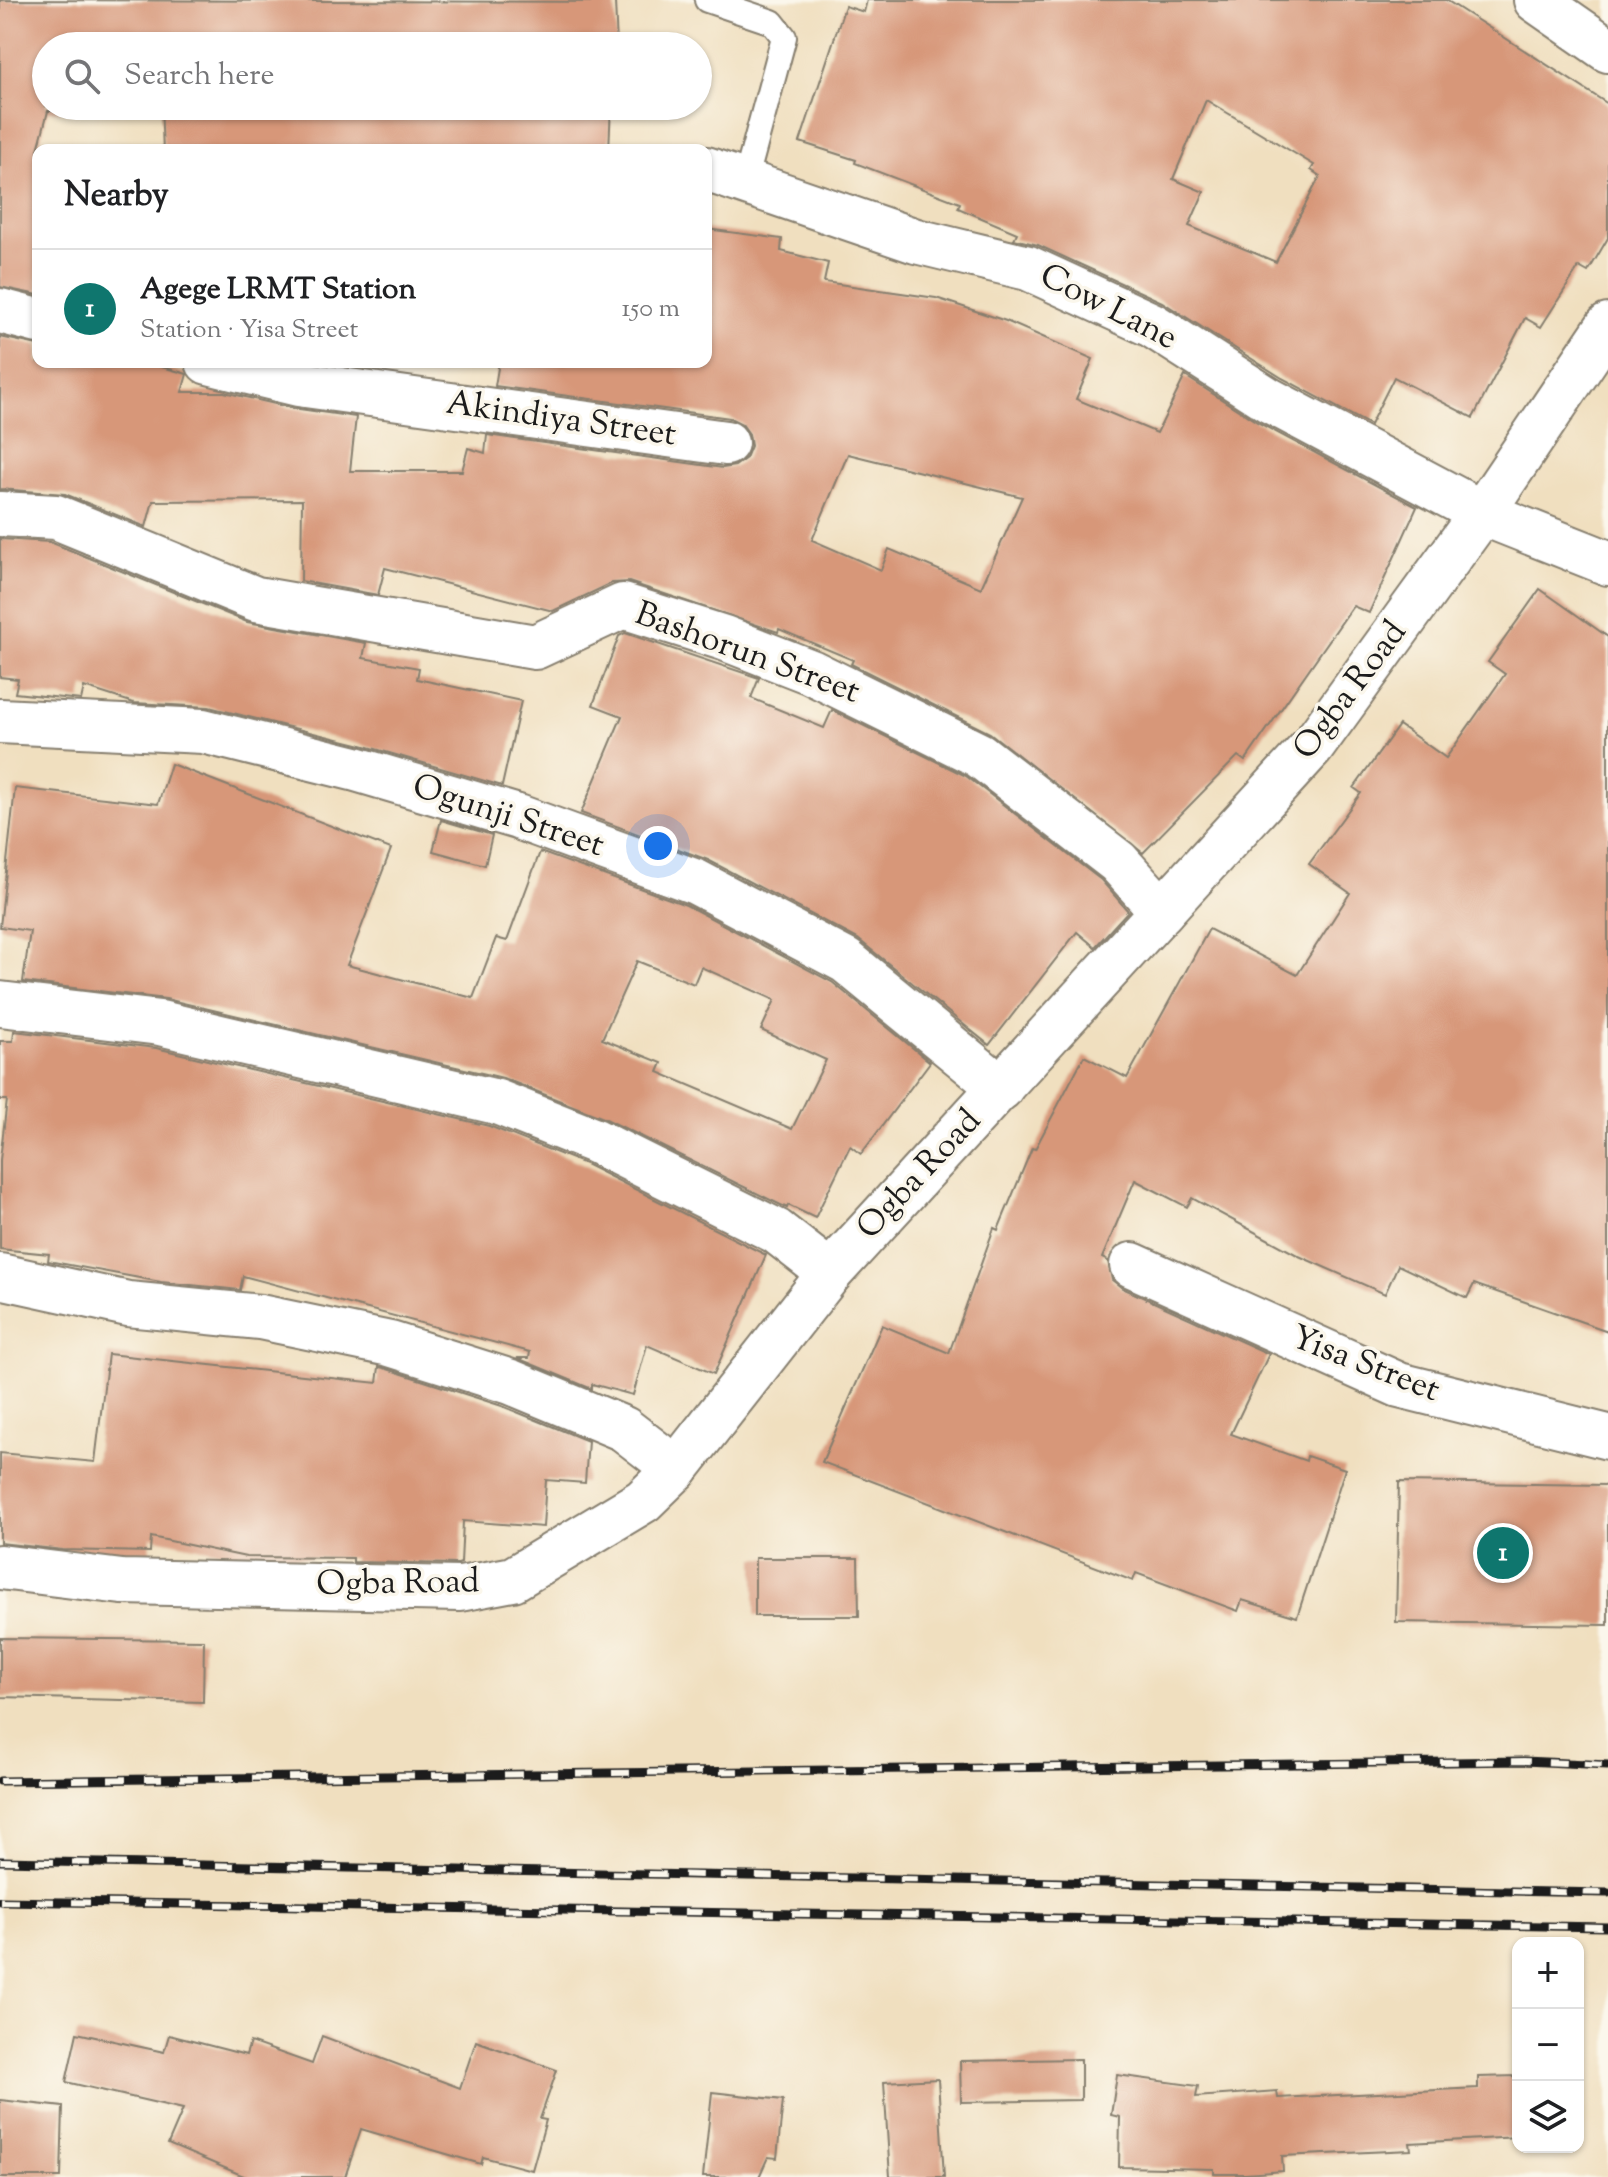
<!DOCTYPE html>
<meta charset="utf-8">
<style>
:root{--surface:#fff;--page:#f6f6f6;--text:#202124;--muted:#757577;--line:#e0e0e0;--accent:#0f766e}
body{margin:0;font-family:"Sorts Mill Goudy",serif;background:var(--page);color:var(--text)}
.controls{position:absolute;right:24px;bottom:24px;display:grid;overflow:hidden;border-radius:16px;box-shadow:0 2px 6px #0004}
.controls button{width:72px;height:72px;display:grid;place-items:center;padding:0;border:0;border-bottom:2px solid var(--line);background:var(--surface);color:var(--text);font:40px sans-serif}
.you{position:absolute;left:658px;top:846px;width:28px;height:28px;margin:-20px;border:6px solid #fff;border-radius:50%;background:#1a73e8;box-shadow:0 0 0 12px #1a73e833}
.badge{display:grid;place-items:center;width:52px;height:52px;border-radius:50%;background:var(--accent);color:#fff;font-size:26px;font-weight:700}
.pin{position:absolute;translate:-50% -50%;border:4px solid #fff;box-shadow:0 2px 8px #0006}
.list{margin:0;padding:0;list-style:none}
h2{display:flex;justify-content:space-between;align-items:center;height:104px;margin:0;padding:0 32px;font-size:34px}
h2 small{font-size:26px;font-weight:400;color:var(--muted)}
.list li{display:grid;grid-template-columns:52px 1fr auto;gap:24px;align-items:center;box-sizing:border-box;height:120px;padding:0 32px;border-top:2px solid var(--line)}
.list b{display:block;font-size:30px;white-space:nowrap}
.list p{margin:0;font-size:26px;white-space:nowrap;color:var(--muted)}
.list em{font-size:26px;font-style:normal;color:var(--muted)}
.icon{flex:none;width:44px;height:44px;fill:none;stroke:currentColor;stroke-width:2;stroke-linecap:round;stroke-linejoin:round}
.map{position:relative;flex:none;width:1608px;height:2177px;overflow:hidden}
.search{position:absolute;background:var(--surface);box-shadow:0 2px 6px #0004;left:32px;top:32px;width:680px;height:88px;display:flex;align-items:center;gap:20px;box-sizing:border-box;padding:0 28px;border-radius:44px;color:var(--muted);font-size:30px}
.panel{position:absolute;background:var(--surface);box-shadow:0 2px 6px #0004;left:32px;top:144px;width:680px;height:224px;border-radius:16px}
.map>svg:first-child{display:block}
</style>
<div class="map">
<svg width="1608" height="2177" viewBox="0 0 1608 2177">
<rect width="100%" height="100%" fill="#fbf7ec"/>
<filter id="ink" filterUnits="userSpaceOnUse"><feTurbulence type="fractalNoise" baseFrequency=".0125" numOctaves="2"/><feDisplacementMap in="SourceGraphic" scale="16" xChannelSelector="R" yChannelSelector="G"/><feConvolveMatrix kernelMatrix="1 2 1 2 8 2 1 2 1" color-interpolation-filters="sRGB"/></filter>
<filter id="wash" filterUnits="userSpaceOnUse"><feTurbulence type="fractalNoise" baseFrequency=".006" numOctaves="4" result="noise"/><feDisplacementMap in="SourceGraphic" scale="32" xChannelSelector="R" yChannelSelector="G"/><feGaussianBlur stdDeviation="1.8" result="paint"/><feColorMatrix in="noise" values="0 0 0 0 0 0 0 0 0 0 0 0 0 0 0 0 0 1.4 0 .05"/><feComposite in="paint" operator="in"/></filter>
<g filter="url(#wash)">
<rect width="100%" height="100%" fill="#f0dfbf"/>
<g id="blocks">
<g fill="#d79779" fill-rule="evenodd">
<polygon points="0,0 615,2 617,46 46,46 46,106 72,106 72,111 48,111 38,150 38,295 0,287"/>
<path d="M867,0H1446L1608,104V238L1588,272L1579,267L1541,327L1525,318L1473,418L1394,377L1370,425L1282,378L1162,302L1038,245L1014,239L1017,233L958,208L960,203L855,163L856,160L800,142L845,6L864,12ZM1206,100L1314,165L1311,170L1320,176L1276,262L1189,226L1204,192L1173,179Z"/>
<polygon points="161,106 611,106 609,150 163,150"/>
<path d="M706,229L782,239L781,251L828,263L824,282L936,298L1006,321L1093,359L1076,399L1157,433L1185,376L1257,422L1417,507L1369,613L1353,606L1245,761L1238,756L1143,853L990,733L851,664L853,660L779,629L778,632L629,582L612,583L553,611L385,568L378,595L301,581L302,500L153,501L146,527L65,494L0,489V337L38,345V362H144L187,374L182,392H224L292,408L356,417L350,471H462L468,448L485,453L487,435L723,468L735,466L746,458L751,446L749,434L742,424L730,418L495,386L499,362H706ZM848,454L1022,497L981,588L889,549L881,570L812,540Z"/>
<polygon points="0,539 50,542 247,622 366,643 363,658 419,668 417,679 521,701 502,786 362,745 209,707 134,703 84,687 81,700 15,693 18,679 0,677"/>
<polygon points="1540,589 1608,637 1608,1331 1474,1284 1467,1298 1398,1265 1385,1294 1299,1256 1192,1198 1187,1207 1135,1180 1102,1258 1108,1261 1112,1280 1122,1288 1269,1354 1231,1434 1306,1461 1307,1456 1345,1469 1297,1617 1242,1600 1238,1611 1136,1573 1133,1581 822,1462 882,1325 949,1353 994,1228 998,1230 1032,1148 1035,1149 1084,1056 1127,1078 1209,929 1297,975 1350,893 1309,864 1361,793 1354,788 1399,725 1446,758 1505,674 1488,662"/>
<polygon points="625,633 759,678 751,698 824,728 832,710 966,776 1101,880 1128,911 1095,947 1077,932 989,1045 858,939 708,860 581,813 622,716 593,705 619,636"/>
<path d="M171,764L391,849L347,965L473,998L496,938L507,941L540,852L686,905L832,982L930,1062L861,1154L850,1146L815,1218L788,1205L787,1208L606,1119L503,1078L166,999L23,982L30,931L0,927L15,788L158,804ZM637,961L694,984L701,967L775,1000L761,1030L826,1060L792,1129L658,1072L662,1063L602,1039Z"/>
<polygon points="441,820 492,835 485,865 433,851"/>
<polygon points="14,1031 156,1048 489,1126 585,1164 766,1255 714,1374 647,1345 633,1395 592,1384 592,1389 517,1358 529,1358 530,1352 243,1276 240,1290 161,1282 48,1261 49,1254 0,1249 0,1160 7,1100 0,1100 0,1041 13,1041"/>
<polygon points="108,1354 377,1383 379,1367 384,1368 502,1406 588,1441 585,1483 546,1480 543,1527 463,1521 461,1563 458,1564 353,1562 353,1558 246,1557 151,1537 150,1552 63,1550 0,1543 0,1453 95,1462"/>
<polygon points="1399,1482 1608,1485 1608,1625 1396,1622"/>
<polygon points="755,1558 858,1558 859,1616 755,1616"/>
<polygon points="0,1638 204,1640 203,1702 0,1697"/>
<polygon points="77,2033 164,2052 169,2035 246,2055 250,2042 312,2064 322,2036 460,2088 476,2041 557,2070 540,2119 546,2120 532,2170 483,2157 481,2164 361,2129 345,2177 246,2177 168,2144 183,2109 66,2082"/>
<polygon points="1081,2059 1081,2100 961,2102 960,2061"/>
<polygon points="1117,2075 1198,2086 1196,2097 1277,2091 1278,2098 1478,2088 1478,2077 1518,2076 1518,2137 1410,2143 1411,2150 1282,2156 1283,2171 1245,2174 1214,2174 1214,2169 1119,2167 1120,2117 1111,2115"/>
<polygon points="938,2079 944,2177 890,2177 884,2082"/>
<polygon points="712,2092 783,2100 777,2158 768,2157 759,2177 703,2177"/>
<polygon points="0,2100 63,2107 61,2177 0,2177"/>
</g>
</g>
</g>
<g filter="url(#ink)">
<use href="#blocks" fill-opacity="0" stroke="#867e6e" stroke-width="2"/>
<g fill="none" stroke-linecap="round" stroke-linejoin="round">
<defs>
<polyline id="lane" points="707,0 772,22 784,37 745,182"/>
<g id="street">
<polyline points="1536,0 1608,50"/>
<polyline points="706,169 916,241 1028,268 1152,325 1269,400 1482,513 1608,563"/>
<polyline points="0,311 38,321"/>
<polyline points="208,362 298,384 726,443"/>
<polyline points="0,514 56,517 256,599 535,647 623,606 724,638 811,672 979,755 1118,862 1162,911"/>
<polyline points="0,721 203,731 356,769 518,817 696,882 846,961 1001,1088"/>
<polyline points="0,1004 160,1023 497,1102 595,1141 776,1231 830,1273"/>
<polyline points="1132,1265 1399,1385 1608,1437"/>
<polyline points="0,1276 128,1304 260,1317 390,1344 511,1382 624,1429 676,1469"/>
</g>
<polyline id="secondary" points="0,1567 122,1582 460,1589 513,1579 643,1501 676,1469 830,1273 1312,747 1482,513 1608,326"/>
</defs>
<use href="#lane" stroke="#867e6e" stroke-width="28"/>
<use href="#street" stroke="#867e6e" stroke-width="48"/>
<use href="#secondary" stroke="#867e6e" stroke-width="48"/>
<use href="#lane" stroke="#fff" stroke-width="24"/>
<use href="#street" stroke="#fff" stroke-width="44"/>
<use href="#secondary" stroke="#fff" stroke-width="44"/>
<defs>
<g id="rail">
<polyline points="0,1781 1524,1761 1608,1765"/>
<polyline points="0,1861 1608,1893"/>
<polyline points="0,1901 1608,1927"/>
</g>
</defs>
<use href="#rail" stroke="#1c1c1c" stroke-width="9"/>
<use href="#rail" stroke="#fbf7ec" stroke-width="6" stroke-dasharray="18" stroke-linecap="butt"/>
</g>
</g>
<g text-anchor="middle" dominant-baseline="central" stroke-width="7" stroke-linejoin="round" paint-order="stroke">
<g font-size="34" fill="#1c1c1c" stroke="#fbf7ec">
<text transform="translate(1108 308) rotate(27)">Cow Lane</text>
<text transform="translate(561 420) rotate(8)">Akindiya Street</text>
<text transform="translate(747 654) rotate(20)">Bashorun Street</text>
<text transform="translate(1351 691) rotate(-53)">Ogba Road</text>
<text transform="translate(508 817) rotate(18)">Ogunji Street</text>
<text transform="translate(920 1175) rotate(-47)">Ogba Road</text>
<text transform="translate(1365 1365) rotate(21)">Yisa Street</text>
<text transform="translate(398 1584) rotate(-1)">Ogba Road</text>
</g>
</g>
</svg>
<div class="controls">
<button>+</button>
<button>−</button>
<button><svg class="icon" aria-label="layers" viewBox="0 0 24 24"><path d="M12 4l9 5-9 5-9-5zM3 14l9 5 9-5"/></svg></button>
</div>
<div class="you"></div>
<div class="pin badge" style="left:1503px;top:1553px">1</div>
<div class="search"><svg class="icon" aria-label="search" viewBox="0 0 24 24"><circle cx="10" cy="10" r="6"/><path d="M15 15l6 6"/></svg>Search here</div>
<section class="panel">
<h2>Nearby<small></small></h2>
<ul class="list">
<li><span class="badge">1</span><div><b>Agege LRMT Station</b><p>Station · Yisa Street</p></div><em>150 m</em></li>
</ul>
</section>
</div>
